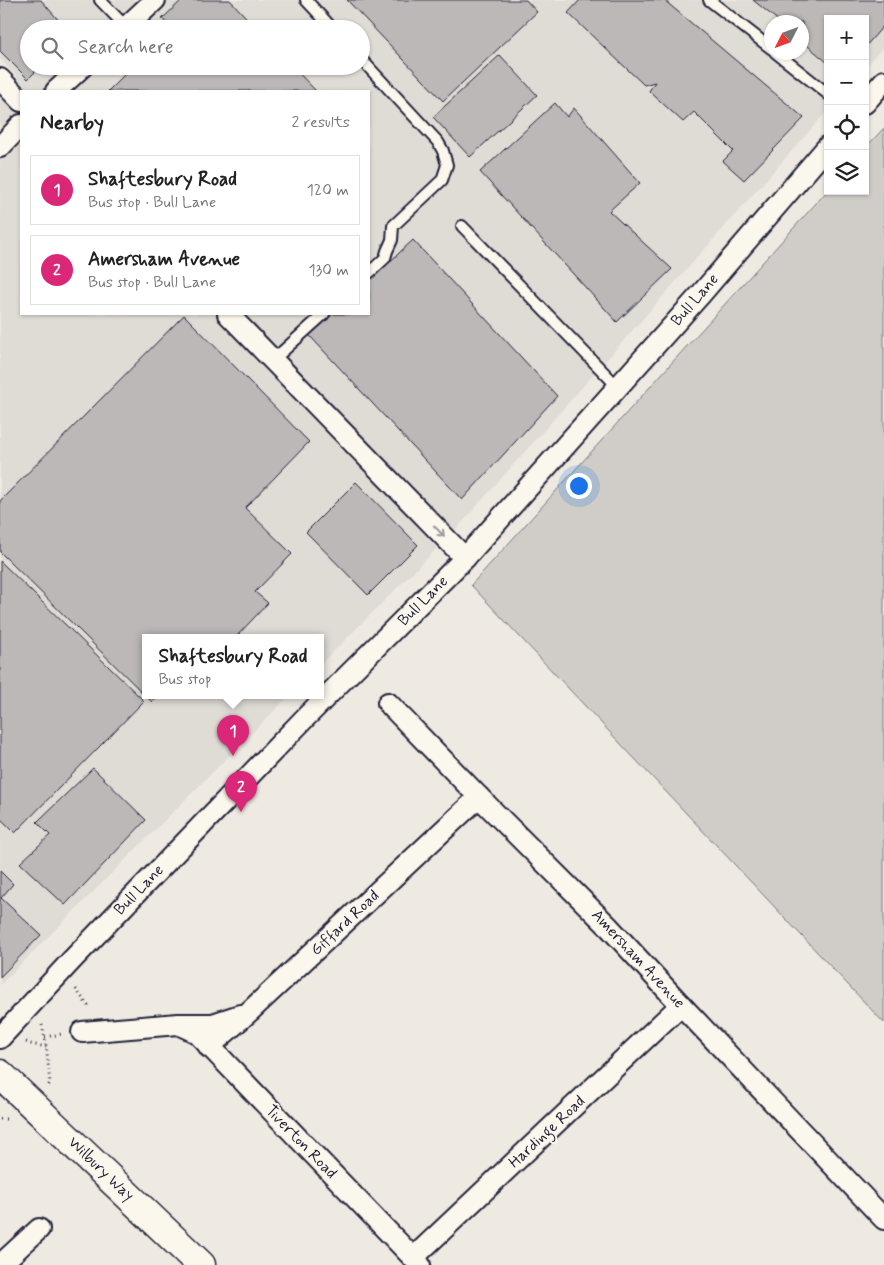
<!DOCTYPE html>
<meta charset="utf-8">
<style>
:root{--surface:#fff;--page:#f2f2f2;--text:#222;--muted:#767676;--line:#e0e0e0;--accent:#db2777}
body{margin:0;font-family:Mynerve,sans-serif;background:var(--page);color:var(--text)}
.controls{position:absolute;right:15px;top:15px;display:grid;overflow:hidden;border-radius:0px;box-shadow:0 1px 4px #0004}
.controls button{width:45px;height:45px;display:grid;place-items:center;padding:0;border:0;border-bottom:1px solid var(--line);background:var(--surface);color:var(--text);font:25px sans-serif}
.compass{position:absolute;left:764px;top:15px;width:45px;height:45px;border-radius:50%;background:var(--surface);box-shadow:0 1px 4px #0004;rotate:228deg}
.you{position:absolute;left:578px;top:485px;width:18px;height:18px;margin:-12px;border:4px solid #fff;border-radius:50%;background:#1a73e8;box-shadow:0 0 0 8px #1a73e833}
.badge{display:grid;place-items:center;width:32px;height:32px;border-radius:50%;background:var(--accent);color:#fff;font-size:16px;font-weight:700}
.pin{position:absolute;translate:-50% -41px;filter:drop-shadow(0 1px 2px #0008)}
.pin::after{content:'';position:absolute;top:26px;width:18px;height:15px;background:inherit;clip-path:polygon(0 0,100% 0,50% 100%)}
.popup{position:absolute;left:142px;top:634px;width:182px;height:65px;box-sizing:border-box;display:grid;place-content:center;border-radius:0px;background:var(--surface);filter:drop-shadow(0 1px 4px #0005);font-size:16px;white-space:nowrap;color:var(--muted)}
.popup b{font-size:19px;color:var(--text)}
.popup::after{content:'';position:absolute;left:50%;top:100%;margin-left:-10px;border:10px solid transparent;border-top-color:var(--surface)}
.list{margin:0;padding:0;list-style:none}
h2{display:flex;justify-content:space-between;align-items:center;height:65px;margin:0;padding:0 20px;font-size:21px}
h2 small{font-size:16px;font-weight:400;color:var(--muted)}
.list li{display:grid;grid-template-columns:32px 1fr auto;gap:15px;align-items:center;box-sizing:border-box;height:70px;margin:0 10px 10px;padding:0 10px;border:1px solid var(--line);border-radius:0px}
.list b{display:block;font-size:19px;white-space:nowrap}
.list p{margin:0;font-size:16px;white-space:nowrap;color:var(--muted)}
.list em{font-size:16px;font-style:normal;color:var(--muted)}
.icon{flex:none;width:28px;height:28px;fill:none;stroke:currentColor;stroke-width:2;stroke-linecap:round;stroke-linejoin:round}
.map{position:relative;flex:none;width:884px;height:1265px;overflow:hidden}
.search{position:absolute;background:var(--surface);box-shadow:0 1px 4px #0004;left:20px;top:20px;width:350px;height:55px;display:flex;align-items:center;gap:12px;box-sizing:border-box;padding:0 18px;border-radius:28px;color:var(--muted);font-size:19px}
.panel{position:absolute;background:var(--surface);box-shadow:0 1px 4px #0004;left:20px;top:90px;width:350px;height:225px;border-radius:0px}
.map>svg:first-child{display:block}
</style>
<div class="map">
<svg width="884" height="1265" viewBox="0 0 884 1265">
<rect width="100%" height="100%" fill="#eeeae2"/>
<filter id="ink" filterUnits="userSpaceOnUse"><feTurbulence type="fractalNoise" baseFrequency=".02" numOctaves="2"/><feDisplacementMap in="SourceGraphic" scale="10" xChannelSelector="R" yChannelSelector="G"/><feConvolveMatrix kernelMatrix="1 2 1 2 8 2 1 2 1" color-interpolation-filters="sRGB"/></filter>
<g filter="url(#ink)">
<path fill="#dfdbd5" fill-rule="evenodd" d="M0,0H884V46L865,67V19H828V110L459,526L321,664L320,637H146V695H290L0,985V91L16,76L0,59ZM772,22H802V52H772ZM29,29H361V66H29ZM21,91H369V314H21Z"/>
<polygon fill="#d0cdc9" stroke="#797882" points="884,128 884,1023 471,585 828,190 828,191 865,191 865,148"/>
<g fill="#bcb8b8" stroke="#22223b">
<polygon points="0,0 41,0 61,23 56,29 29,29 29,66 41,66 28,79 0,51"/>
<polygon points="182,0 230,0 257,29 171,29 172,28 162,19"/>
<polygon points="347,0 526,0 537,12 443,101"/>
<polygon points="580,0 664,0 804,118 744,180 723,161 733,151 694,112 683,122 649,91 655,82 644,85 568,13"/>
<polygon points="753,0 884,0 884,25 865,47 865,19 828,19 828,63 802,41 802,22 780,22"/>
<polygon points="500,55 537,95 470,157 433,117"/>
<polygon points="133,66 292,66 316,91 108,91"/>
<polygon points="555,103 567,117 574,108 640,183 609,211 672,269 617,322 480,172"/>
<polygon points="413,240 557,396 462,500 309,335 333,314 369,314 369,281"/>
<polygon points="184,315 309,442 245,508 292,554 255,592 268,603 236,637 146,637 146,695 159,695 152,702 0,552 0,501"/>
<polygon points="356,482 418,545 368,595 306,532"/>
<polygon points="0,561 144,701 15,833 0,818"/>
<polygon points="93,768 146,820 65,905 20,863 50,835 37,822"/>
<polygon points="0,871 13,884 1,898 41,935 0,977"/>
</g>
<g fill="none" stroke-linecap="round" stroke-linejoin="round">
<defs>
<g id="lane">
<polyline points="100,0 126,27"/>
<polyline points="306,0 333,29"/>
<polyline points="709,0 772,49"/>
<polyline points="775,52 828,94"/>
<polyline points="361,59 438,142 443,151 447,165 442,180 393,226 392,240 387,251 385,258 369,273"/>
<polyline points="462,226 618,387"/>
<polyline points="273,360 324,314"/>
</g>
<g id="street">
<polyline points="124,29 155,0"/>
<polyline points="0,79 21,101"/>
<polyline points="56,91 83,66"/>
<polyline points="865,103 884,81"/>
<polyline points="0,147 21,125"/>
<polyline points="228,314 465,558"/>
<polyline points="388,703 479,797 608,926 681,1005 884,1219"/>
<polyline points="180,1024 213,1024 240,1015"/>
<polyline points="82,1032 178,1024 197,1033 420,1265"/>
<polyline points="0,1038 71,961 304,719 465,558 701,294 828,146"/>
<polyline points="209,1047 250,1011 479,797"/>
<polyline points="413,1258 681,1005"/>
<polyline points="0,1265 39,1229"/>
</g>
<polyline id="secondary" points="0,1074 201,1265"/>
</defs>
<use href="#lane" stroke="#22223b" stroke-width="14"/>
<use href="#street" stroke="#22223b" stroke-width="24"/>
<use href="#secondary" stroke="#22223b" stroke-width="31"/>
<g stroke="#22223b" stroke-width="3" stroke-dasharray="1 4" stroke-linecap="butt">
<polyline points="76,989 88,1006 88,1009"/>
<path d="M42,1025C47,1044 48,1064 50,1083L48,1086"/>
<polyline points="45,1037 62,1034"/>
<polyline points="26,1042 31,1044 46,1047"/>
<polyline points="0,1119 9,1119"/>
</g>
<use href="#lane" stroke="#fbf7ec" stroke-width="10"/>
<use href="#street" stroke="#fbf7ec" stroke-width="20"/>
<use href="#secondary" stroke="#fbf7ec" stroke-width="28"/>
</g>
<defs><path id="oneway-shaft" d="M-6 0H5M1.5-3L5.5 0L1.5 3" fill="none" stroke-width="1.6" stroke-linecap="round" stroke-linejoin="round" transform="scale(1.25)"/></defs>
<use stroke="#99979c" href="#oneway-shaft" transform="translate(439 531) rotate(46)"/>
</g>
<g text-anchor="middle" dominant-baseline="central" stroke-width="4" stroke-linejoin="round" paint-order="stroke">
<g font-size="16" fill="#22223b" stroke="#fbf7ec">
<text transform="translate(695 300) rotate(-49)">Bull Lane</text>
<text transform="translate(423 601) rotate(-45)">Bull Lane</text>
<text transform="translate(139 890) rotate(-46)">Bull Lane</text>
<text transform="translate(345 923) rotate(-43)">Giffard Road</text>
<text transform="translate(638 959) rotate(47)">Amersham Avenue</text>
<text transform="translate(547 1132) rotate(-43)">Hardinge Road</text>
<text transform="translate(301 1142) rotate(46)">Tiverton Road</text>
<text transform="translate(101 1169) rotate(44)">Wilbury Way</text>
</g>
</g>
</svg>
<div class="controls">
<button>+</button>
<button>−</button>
<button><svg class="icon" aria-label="locate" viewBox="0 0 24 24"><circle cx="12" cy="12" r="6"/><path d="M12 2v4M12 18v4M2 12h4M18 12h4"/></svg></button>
<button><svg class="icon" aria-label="layers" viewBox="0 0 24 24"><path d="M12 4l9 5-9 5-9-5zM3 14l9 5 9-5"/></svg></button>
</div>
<svg class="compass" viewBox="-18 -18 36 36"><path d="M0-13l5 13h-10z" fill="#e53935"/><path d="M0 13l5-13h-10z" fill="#767676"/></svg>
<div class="you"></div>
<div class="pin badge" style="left:233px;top:756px">1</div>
<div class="popup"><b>Shaftesbury Road</b>Bus stop</div>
<div class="pin badge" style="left:241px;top:812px">2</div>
<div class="search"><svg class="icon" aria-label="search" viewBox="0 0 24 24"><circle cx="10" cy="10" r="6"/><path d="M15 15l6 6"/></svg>Search here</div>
<section class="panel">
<h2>Nearby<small>2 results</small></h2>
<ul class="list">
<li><span class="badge">1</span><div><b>Shaftesbury Road</b><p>Bus stop · Bull Lane</p></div><em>120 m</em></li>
<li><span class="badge">2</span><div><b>Amersham Avenue</b><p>Bus stop · Bull Lane</p></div><em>130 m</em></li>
</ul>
</section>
</div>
